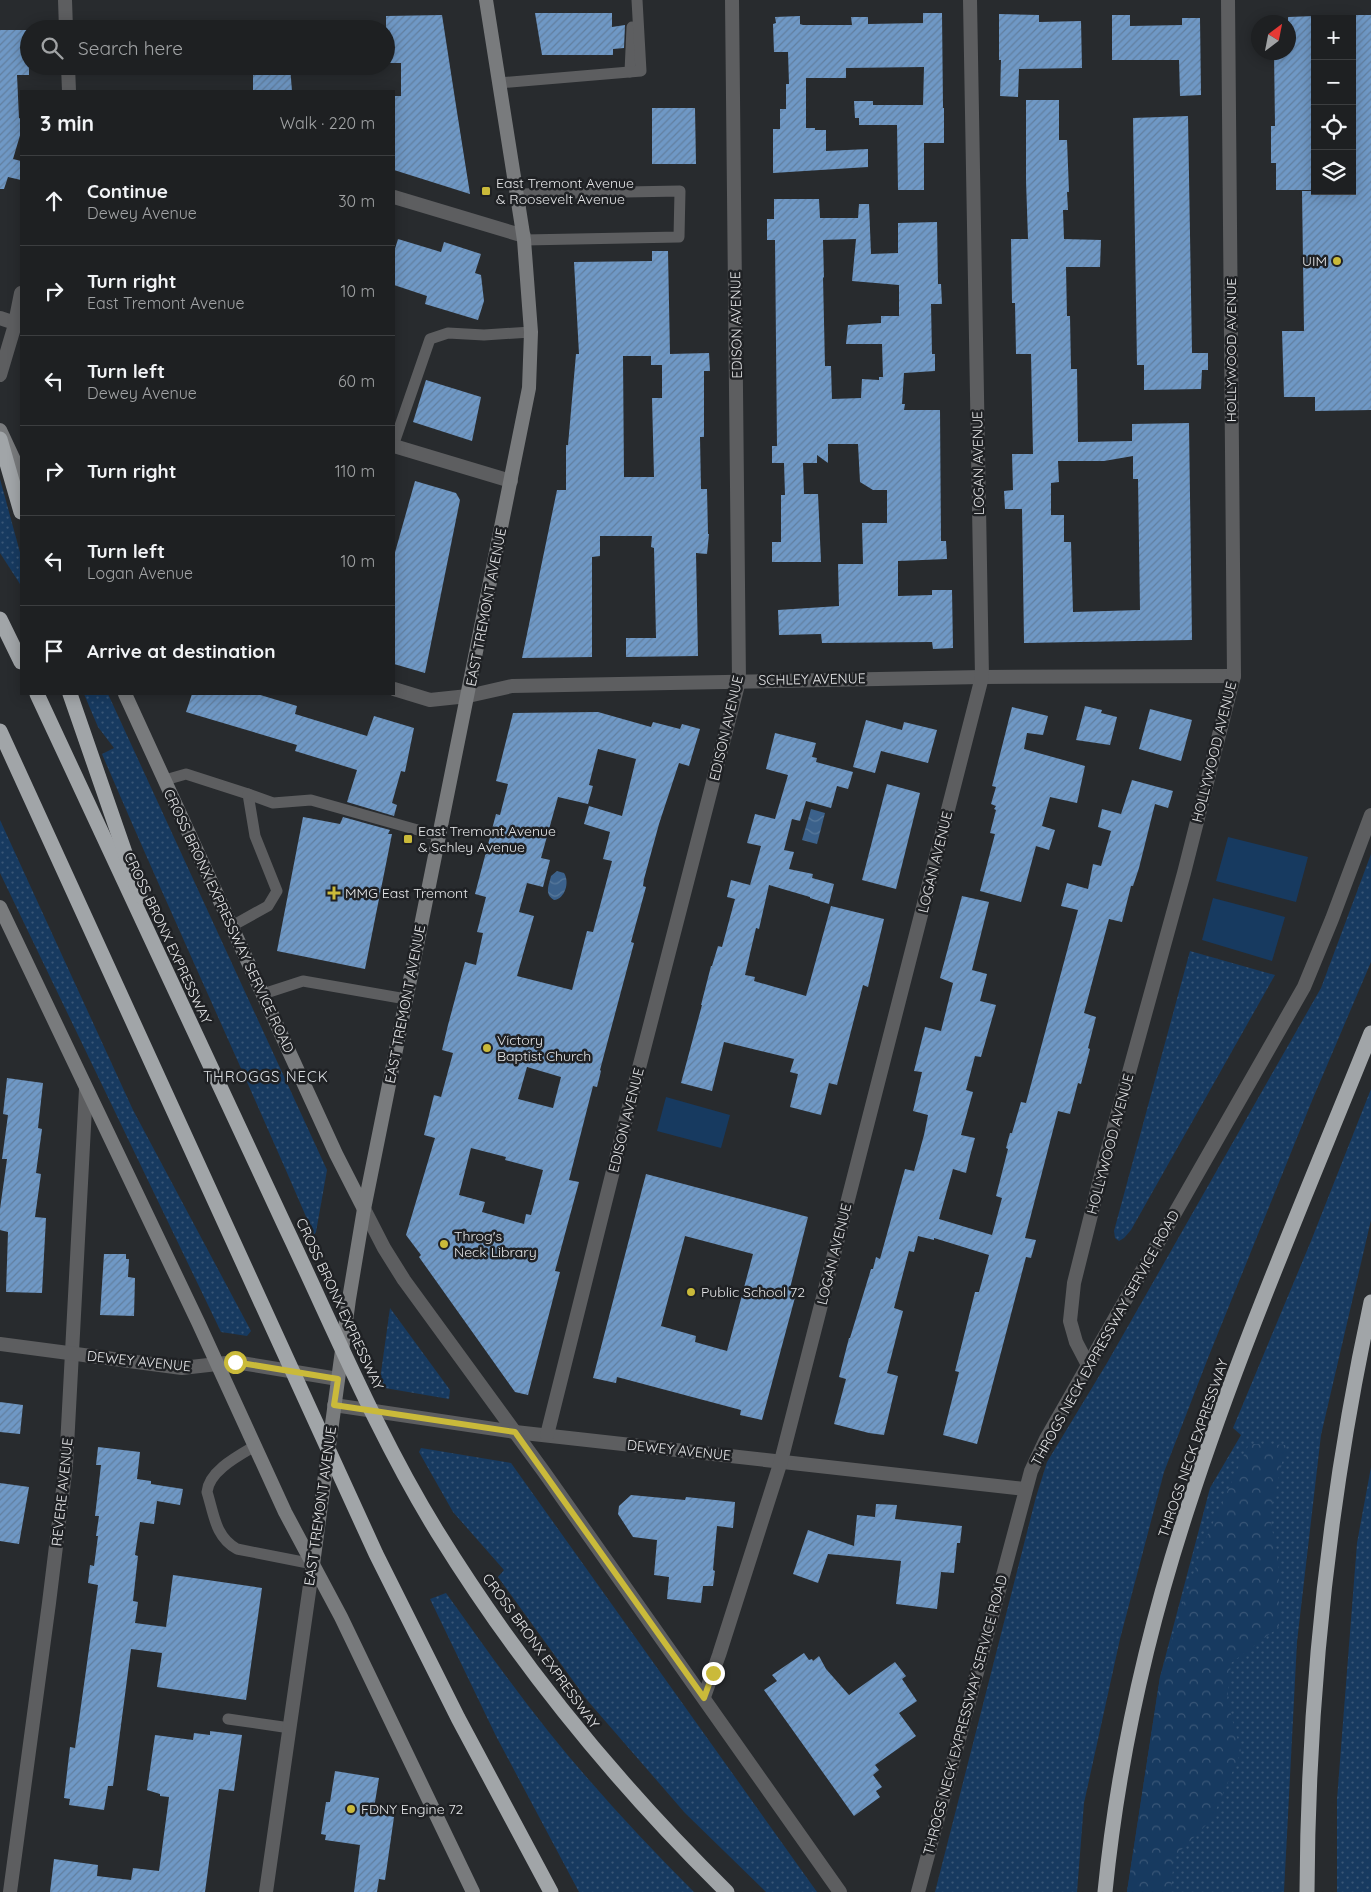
<!DOCTYPE html>
<meta charset="utf-8">
<style>
:root{--surface:#1e2022;--page:#2b2d2f;--text:#f1f3f6;--muted:#a1a3a5;--line:#3c3e40}
body{margin:0;font-family:Quicksand,sans-serif;background:var(--page);color:var(--text)}
.controls{position:absolute;right:15px;top:15px;display:grid;overflow:hidden;border-radius:0px;box-shadow:0 2px 12px #0003}
.controls button{width:45px;height:45px;display:grid;place-items:center;padding:0;border:0;border-bottom:1px solid var(--line);background:var(--surface);color:var(--text);font:25px sans-serif}
.compass{position:absolute;left:1251px;top:15px;width:45px;height:45px;border-radius:50%;background:var(--surface);box-shadow:0 2px 12px #0003;rotate:32deg}
.stop{position:absolute;width:15px;height:15px;margin:-11px;border:4px solid #caba3a;border-radius:50%;background:#fff}
.stop.end{background:#caba3a;border-color:#fff;box-shadow:0 1px 5px #0008}
.list{margin:0;padding:0;list-style:none}
h2{display:flex;justify-content:space-between;align-items:center;height:65px;margin:0;padding:0 20px;font-size:21px}
h2 small{font-size:16px;font-weight:400;color:var(--muted)}
.list li{display:grid;grid-template-columns:32px 1fr auto;gap:15px;align-items:center;box-sizing:border-box;height:90px;padding:0 20px;border-top:1px solid var(--line)}
.list b{display:block;font-size:19px;white-space:nowrap}
.list p{margin:0;font-size:16px;white-space:nowrap;color:var(--muted)}
.list em{font-size:16px;font-style:normal;color:var(--muted)}
.icon{flex:none;width:28px;height:28px;fill:none;stroke:currentColor;stroke-width:2;stroke-linecap:round;stroke-linejoin:round}
.map{position:relative;flex:none;width:1371px;height:1892px;overflow:hidden}
.search{position:absolute;background:var(--surface);box-shadow:0 2px 12px #0003;left:20px;top:20px;width:375px;height:55px;display:flex;align-items:center;gap:12px;box-sizing:border-box;padding:0 18px;border-radius:28px;color:var(--muted);font-size:19px}
.panel{position:absolute;background:var(--surface);box-shadow:0 2px 12px #0003;left:20px;top:90px;width:375px;height:605px;border-radius:0px}
.map>svg:first-child{display:block}
</style>
<div class="map">
<svg width="1371" height="1892" viewBox="0 0 1371 1892">
<defs>
<pattern id="grass-dots" width="8" height="8" patternUnits="userSpaceOnUse" patternTransform="scale(1.25)"><rect width="8" height="8" fill="#173a60"/><path d="M2 2h.1M6 6h.1" fill="none" stroke="#395677" stroke-width="1.8" stroke-linecap="round"/></pattern>
<pattern id="forest-crowns" width="20" height="18" patternUnits="userSpaceOnUse" patternTransform="scale(1.25)"><rect width="20" height="18" fill="#173a60"/><path d="M2 6a3 3 0 1 1 6 0M12 15a3 3 0 1 1 6 0" fill="none" stroke="#395677"/></pattern>
<pattern id="water-waves" width="16" height="10" patternUnits="userSpaceOnUse" patternTransform="scale(1.25)"><rect width="16" height="10" fill="#3b618b"/><path d="M0 5q4-4 8 0t8 0" fill="none" stroke="#57789b"/></pattern>
<pattern id="building-hatch" width="6" height="6" patternUnits="userSpaceOnUse" patternTransform="scale(1.25)"><rect width="6" height="6" fill="#6f98c5"/><path d="M-1 1l2-2M0 6l6-6M5 7l2-2" fill="none" stroke="#627f9f"/></pattern>
</defs>
<rect width="100%" height="100%" fill="#282b2e"/>
<g fill="url(#grass-dots)">
<polygon points="0,479 21,556 21,583 20,584 0,553"/>
<path d="M84,694H108L327,1170L316,1232L314,1235C245,1074 171,915 102,754L114,748L98,727Z"/>
<polygon points="0,820 133,1110 251,1331 247,1336 221,1332 0,873"/>
<polygon points="1371,854 1371,962 1311,1103 1208,1358 1164,1472 1120,1639 1084,1803 1077,1892 935,1892 1036,1497 1047,1462 1107,1363 1321,988"/>
<polygon points="1190,951 1275,975 1131,1230 1124,1238 1119,1241 1115,1238 1114,1231"/>
<polygon points="1371,1089 1371,1220 1321,1435 1297,1642 1284,1892 1127,1892 1160,1677 1210,1488 1241,1435 1233,1428 1311,1241"/>
<polygon points="390,1308 450,1390 449,1399 379,1387"/>
<polygon points="421,1448 511,1463 817,1892 766,1892 685,1813 587,1700 498,1577 504,1570 453,1512 419,1452"/>
<polygon points="1371,1467 1371,1892 1337,1892 1337,1799 1357,1543"/>
<path d="M446,1593C479,1639 512,1686 548,1731C593,1787 643,1841 694,1892H579L496,1736L430,1599Z"/>
</g>
<polygon fill="url(#forest-crowns)" points="1249,1444 1286,1445 1270,1516 1279,1569 1279,1627 1231,1663 1227,1700 1241,1752 1212,1819 1174,1857 1171,1892 1127,1892 1160,1677 1202,1547"/>
<g fill="#173a60">
<polygon points="1228,837 1308,857 1296,902 1216,881"/>
<polygon points="1213,898 1285,917 1272,961 1202,940"/>
<polygon points="666,1097 730,1115 721,1148 657,1131"/>
</g>
<g fill="url(#water-waves)">
<polygon points="811,809 825,813 817,844 802,840"/>
<path d="M557,871L564,873C570,882 565,899 554,900C544,894 549,885 551,876Z"/>
</g>
<g fill="url(#building-hatch)" fill-rule="evenodd">
<polygon points="535,13 612,13 612,27 625,25 624,48 613,49 613,55 542,55"/>
<polygon points="923,13 942,13 943,108 944,108 944,143 924,143 924,190 898,190 897,125 859,125 859,118 855,118 854,101 873,101 873,105 923,105 924,67 846,68 846,78 806,78 806,128 815,128 815,130 826,130 826,151 868,149 868,167 773,173 773,129 780,129 780,109 786,109 786,84 789,84 788,52 774,52 773,24 776,23 775,17 800,16 800,24 803,25 852,25 851,17 868,17 868,24 923,23"/>
<polygon points="999,14 1039,15 1039,22 1081,21 1082,68 1019,69 1018,97 1000,96 1001,60 999,60"/>
<polygon points="442,15 457,112 470,194 394,170 394,96 401,96 401,63 386,63 386,16"/>
<polygon points="1112,15 1130,15 1130,26 1182,25 1182,18 1200,18 1201,95 1180,96 1179,60 1112,60"/>
<polygon points="1352,15 1371,15 1371,410 1315,411 1315,397 1284,397 1282,331 1304,331 1302,191 1352,191"/>
<polygon points="1315,16 1315,190 1276,190 1276,163 1271,163 1271,126 1275,126 1274,52 1288,52 1288,17"/>
<polygon points="0,30 29,30 29,75 17,75 19,118 21,119 21,132 13,159 21,161 21,180 8,177 4,189 0,189"/>
<polygon points="253,66 290,66 292,91 253,91"/>
<path d="M1026,100H1059V140H1067L1069,192H1067L1068,210H1063L1064,239L1101,240L1100,267H1066L1067,316H1070L1071,369H1077L1078,442L1132,441V424L1189,423L1192,640L1024,643L1022,509H1005L1004,491L1013,490L1012,454H1033L1031,354H1016L1015,303H1012L1011,239H1028L1026,181ZM1133,456V479H1138L1140,610L1073,612L1071,542H1064V515H1051V483L1059,482L1058,461H1104Z"/>
<polygon points="652,108 695,108 696,164 652,164"/>
<polygon points="1188,116 1192,353 1208,353 1208,370 1202,370 1201,389 1144,390 1144,365 1137,365 1133,118"/>
<path d="M774,199H819L820,218H858L859,204H869L871,254L898,253V223L937,222L938,284H941L942,304H931L932,354H935V371L904,373L902,404H905L904,410H940L941,541H946L947,559L898,561V596L932,595V590H952L953,648L933,649L932,642L822,643L821,634L779,635L778,610L839,606L838,564H863L862,523H887V490H873L860,482L858,444H828V463L817,455V463H803L804,494H818L821,562H772V542H781V495H785L784,463H772V446H777L775,240H767V219H774ZM856,239L852,281L899,285V316H881V323L848,325L846,344H882L883,377H879V380L862,379L861,398L832,399L831,366H825L823,277L824,278L823,240Z"/>
<polygon points="398,239 441,252 444,242 481,254 475,273 481,275 484,301 478,320 425,304 427,296 394,285 394,252"/>
<path d="M652,251H668L670,354L709,353L710,371H704V437H700L701,489H707L708,534H709L707,554L696,553L698,656L626,657V638H656L654,548L651,547L652,536H600V556L592,557V657L522,658L557,490H566V445H568L576,354H579L574,262L652,261ZM623,356H651V365H662V398H652L654,477H624Z"/>
<polygon points="426,380 481,397 472,441 413,422"/>
<polygon points="415,481 456,493 460,500 425,673 394,664 394,556"/>
<polygon points="192,694 257,694 297,706 295,714 367,736 374,716 414,728 405,772 401,771 392,803 397,805 394,816 347,802 357,770 295,751 297,745 186,712"/>
<polygon points="1085,706 1102,710 1101,713 1117,717 1110,745 1076,740"/>
<polygon points="1012,707 1048,716 1043,735 1027,733 1024,749 1085,766 1077,803 1050,797 1042,826 1055,830 1049,850 1036,846 1021,902 980,891 995,834 990,833 996,810 994,809 996,806 991,804 996,787 992,786"/>
<polygon points="1150,709 1192,720 1181,761 1139,749"/>
<path d="M598,712L651,727L653,722L680,729L682,724L700,729L689,766L679,763L659,824L644,879L643,886L646,887L631,942L634,943L600,1070L601,1071L597,1087L593,1086L569,1180L579,1182L555,1271L560,1272L528,1395L515,1392L419,1257L421,1255L406,1235L435,1138L424,1135L434,1095L441,1097L453,1053L442,1050L448,1025L465,962L476,965L483,933L477,932L486,897L475,894L496,814L500,815L508,784L496,781L513,713ZM598,749L636,759L622,816L589,806L584,824L610,832L603,859L612,861L593,932L587,931L572,990L517,976L534,916L519,912L527,883L543,887L550,860L541,858L558,797L588,804L593,786L589,785ZM527,1067L561,1077L553,1108L518,1099ZM471,1148L506,1157L505,1160L543,1170L531,1215L526,1214L524,1224L482,1212L485,1202L459,1195Z"/>
<polygon points="866,720 902,730 904,722 937,730 928,763 881,751 875,773 853,767"/>
<polygon points="775,733 816,743 812,757 817,758 816,762 853,772 848,789 837,786 831,808 806,801 800,821 792,819 784,850 794,852 789,869 813,874 812,878 834,884 829,904 810,898 810,897 769,885 759,929 756,928 745,975 755,977 754,981 806,996 831,906 884,919 868,987 863,985 837,1085 829,1083 821,1115 790,1107 798,1074 790,1072 794,1059 724,1042 712,1091 681,1083 702,1005 701,1005 711,966 712,966 718,946 722,947 735,899 727,897 731,880 750,885 761,846 747,843 755,814 775,819 788,775 766,769"/>
<polygon points="1132,780 1173,791 1168,808 1155,804 1139,868 1133,886 1131,886 1122,922 1109,919 1084,1013 1096,1017 1088,1048 1090,1049 1081,1084 1078,1083 1070,1114 1058,1111 1025,1238 1036,1240 1031,1258 1026,1257 977,1444 943,1435 959,1372 955,1371 975,1292 979,1292 989,1255 934,1238 934,1240 918,1236 914,1252 909,1251 894,1308 903,1311 887,1373 898,1376 884,1435 869,1433 834,1424 846,1379 839,1377 849,1338 850,1338 871,1269 873,1269 876,1257 880,1259 905,1169 914,1171 924,1135 928,1115 913,1111 922,1072 914,1071 925,1027 941,1031 953,983 940,978 962,896 989,902 972,970 987,974 980,1001 996,1005 981,1057 975,1056 966,1090 973,1092 961,1135 975,1138 970,1156 966,1173 953,1169 939,1219 992,1235 1002,1198 996,1196 1008,1149 1006,1148 1010,1133 1012,1133 1021,1102 1026,1103 1078,910 1061,906 1067,883 1088,889 1093,864 1101,866 1111,831 1098,827 1102,809 1121,814"/>
<polygon points="887,784 920,793 896,889 862,880"/>
<polygon points="303,817 340,824 343,817 390,830 388,834 392,834 365,969 277,951"/>
<polygon points="7,1078 43,1083 38,1128 42,1129 36,1173 41,1174 35,1217 46,1218 42,1293 6,1292 8,1232 0,1230 0,1209 7,1159 2,1159 8,1115 3,1114"/>
<path d="M646,1174L808,1217L790,1288L797,1290L762,1420L740,1415L741,1410L617,1377L616,1383L593,1378ZM685,1236L753,1254L727,1351L695,1342L696,1336L661,1326Z"/>
<polygon points="104,1254 126,1254 126,1259 129,1259 128,1277 135,1278 134,1316 100,1315"/>
<polygon points="0,1402 23,1405 20,1434 0,1432"/>
<polygon points="98,1447 140,1452 137,1479 151,1481 151,1484 183,1489 180,1505 157,1501 154,1524 140,1522 135,1555 138,1556 133,1601 138,1602 135,1623 166,1627 173,1575 262,1588 246,1700 157,1687 162,1653 131,1649 113,1786 108,1786 104,1810 69,1805 70,1799 64,1798 70,1747 75,1748 98,1585 88,1583 90,1565 94,1566 98,1536 96,1536 99,1516 95,1516 101,1465 96,1465"/>
<polygon points="0,1483 29,1487 19,1544 0,1541"/>
<polygon points="631,1495 685,1500 686,1497 735,1502 733,1528 717,1526 713,1570 715,1571 713,1586 703,1586 701,1603 667,1599 669,1577 654,1575 657,1540 633,1537 618,1514 619,1506"/>
<polygon points="876,1504 897,1505 895,1519 962,1526 960,1543 957,1543 954,1573 941,1572 937,1609 896,1604 901,1561 828,1554 818,1583 793,1574 808,1530 854,1546 857,1515 875,1517"/>
<polygon points="804,1653 809,1660 812,1659 813,1661 819,1656 826,1669 849,1695 895,1662 906,1676 902,1679 917,1701 899,1713 916,1736 875,1765 879,1770 873,1775 882,1787 876,1791 880,1797 854,1816 764,1690 777,1681 772,1675"/>
<polygon points="210,1731 242,1735 234,1791 219,1789 205,1892 50,1892 54,1859 98,1865 97,1876 131,1880 133,1868 159,1871 169,1797 160,1796 160,1794 147,1790 155,1735 193,1740 194,1733 210,1735"/>
<polygon points="335,1771 379,1778 374,1808 380,1809 379,1814 394,1817 385,1880 379,1879 377,1892 354,1892 360,1845 325,1840 326,1835 321,1834 326,1802 330,1802"/>
</g>
<g fill="none" stroke-linecap="round" stroke-linejoin="round">
<g stroke="#5d5e60" stroke-width="11">
<polyline points="630,72 632,27"/>
<polyline points="499,83 641,71 637,0"/>
<polyline points="517,194 680,191 679,237 524,240"/>
<polyline points="394,443 430,339 448,333 484,335 531,332"/>
<polyline points="165,780 186,774 248,794 255,836 277,891 268,906 232,926"/>
<polyline points="248,794 273,803 311,800 439,836"/>
<polyline points="263,994 303,981 406,999"/>
<path d="M255,1446C238,1456 209,1471 207,1492C214,1514 215,1537 237,1549L313,1564"/>
<polyline points="228,1719 290,1728"/>
</g>
<g stroke="#5d5e60" stroke-width="14">
<polyline points="65,0 66,29"/>
<polyline points="68,66 69,91"/>
<polyline points="394,197 524,236"/>
<polyline points="0,318 21,325"/>
<polyline points="0,375 14,328 21,293"/>
<polyline points="394,446 511,481"/>
<polyline points="394,689 430,700 468,696 512,686 982,677 1234,676"/>
<polyline points="1088,1365 1076,1342 1070,1321 1074,1283 1104,1163 1184,873 1234,676 1228,0"/>
<polyline points="515,1432 1025,1489"/>
<polyline points="547,1435 632,1095 739,681 732,0"/>
<polyline points="704,1697 719,1655 781,1461 982,677 970,0"/>
<polyline points="10,1892 49,1603 66,1465 86,1089"/>
</g>
<g stroke="#5d5e60" stroke-width="14">
<polyline points="364,1209 384,1248 404,1280 544,1472 840,1892"/>
<polyline points="0,1344 182,1368 235,1362 338,1379"/>
<polyline points="334,1405 515,1432"/>
<polyline points="266,1892 313,1564"/>
<polyline points="918,1892 1031,1471 1046,1439 1304,987 1332,919 1371,815"/>
</g>
<g stroke="#797b7d" stroke-width="14">
<polyline points="0,430 21,475"/>
<polyline points="125,694 336,1154 364,1209"/>
<polyline points="0,907 198,1322 285,1512 341,1617 473,1892"/>
<polyline points="313,1564 349,1299 364,1209 529,388 531,332 524,240 486,0"/>
</g>
<g stroke="#a1a5a8" stroke-width="15">
<polyline points="0,439 21,512"/>
<polyline points="0,619 21,662"/>
<path d="M37,694C120,871 202,1049 285,1226C334,1329 378,1436 438,1533C519,1664 617,1784 727,1892"/>
<polyline points="70,694 140,896"/>
<polyline points="0,731 376,1554 458,1718 551,1892"/>
<path d="M1105,1892C1118,1761 1147,1632 1188,1507C1240,1346 1308,1190 1371,1033"/>
<path d="M1307,1892C1308,1694 1329,1496 1371,1302"/>
</g>
</g>
<g fill="none" stroke-linecap="round" stroke-linejoin="round">
<polyline stroke="#caba3a" stroke-width="6" points="235,1362 338,1379 334,1405 515,1432 704,1698 713,1673"/>
</g>
<g fill="#caba3a" stroke="#1f2124" stroke-width="2">
<rect x="481" y="186" width="10" height="10" rx="2.5"/>
<circle cx="1337" cy="261" r="5"/>
<rect x="403" y="834" width="10" height="10" rx="2.5"/>
<path d="M331.5 885.5h5v5h5v5h-5v5h-5v-5h-5v-5h5z"/>
<circle cx="487" cy="1048" r="5"/>
<circle cx="444" cy="1244" r="5"/>
<circle cx="691" cy="1292" r="5"/>
<circle cx="351" cy="1809" r="5"/>
</g>
<g text-anchor="middle" dominant-baseline="central" stroke-width="5" stroke-linejoin="round" paint-order="stroke">
<g font-size="14" fill="#e5e6e8" stroke="#1f2124" text-anchor="start">
<text x="496" y="183">East Tremont Avenue<tspan x="496" dy="16">&amp; Roosevelt Avenue</tspan></text>
<text x="1327" y="261" text-anchor="end">UIM</text>
<text x="418" y="831">East Tremont Avenue<tspan x="418" dy="16">&amp; Schley Avenue</tspan></text>
<text x="345" y="893">MMG East Tremont</text>
<text x="497" y="1040">Victory<tspan x="497" dy="16">Baptist Church</tspan></text>
<text x="454" y="1236">Throg's<tspan x="454" dy="16">Neck Library</tspan></text>
<text x="701" y="1292">Public School 72</text>
<text x="361" y="1809">FDNY Engine 72</text>
</g>
<g font-size="14" fill="#e5e6e8" stroke="#1f2124">
<text transform="translate(736 325) rotate(-91)">EDISON AVENUE</text>
<text transform="translate(1231 350) rotate(-90)">HOLLYWOOD AVENUE</text>
<text transform="translate(978 463) rotate(-91)">LOGAN AVENUE</text>
<text transform="translate(486 607) rotate(-79)">EAST TREMONT AVENUE</text>
<text transform="translate(812 679) rotate(-1)">SCHLEY AVENUE</text>
<text transform="translate(726 728) rotate(-77)">EDISON AVENUE</text>
<text transform="translate(1214 752) rotate(-76)">HOLLYWOOD AVENUE</text>
<text transform="translate(935 862) rotate(-76)">LOGAN AVENUE</text>
<text transform="translate(229 921) rotate(65)">CROSS BRONX EXPRESSWAY SERVICE ROAD</text>
<text transform="translate(168 938) rotate(65)">CROSS BRONX EXPRESSWAY</text>
<text transform="translate(405 1004) rotate(-79)">EAST TREMONT AVENUE</text>
<text transform="translate(626 1120) rotate(-76)">EDISON AVENUE</text>
<text transform="translate(1110 1144) rotate(-75)">HOLLYWOOD AVENUE</text>
<text transform="translate(834 1254) rotate(-76)">LOGAN AVENUE</text>
<text transform="translate(340 1304) rotate(65)">CROSS BRONX EXPRESSWAY</text>
<text transform="translate(1105 1338) rotate(-61)">THROGS NECK EXPRESSWAY SERVICE ROAD</text>
<text transform="translate(139 1361) rotate(6)">DEWEY AVENUE</text>
<text transform="translate(1193 1448) rotate(-71)">THROGS NECK EXPRESSWAY</text>
<text transform="translate(679 1450) rotate(6)">DEWEY AVENUE</text>
<text transform="translate(62 1492) rotate(-84)">REVERE AVENUE</text>
<text transform="translate(320 1506) rotate(-82)">EAST TREMONT AVENUE</text>
<text transform="translate(541 1651) rotate(54)">CROSS BRONX EXPRESSWAY</text>
<text transform="translate(965 1715) rotate(-75)">THROGS NECK EXPRESSWAY SERVICE ROAD</text>
</g>
<g font-size="15" letter-spacing="1" fill="#d9dde1" stroke="#1f2124">
<text x="266" y="1076">THROGGS NECK</text>
</g>
</g>
</svg>
<div class="controls">
<button>+</button>
<button>−</button>
<button><svg class="icon" aria-label="locate" viewBox="0 0 24 24"><circle cx="12" cy="12" r="6"/><path d="M12 2v4M12 18v4M2 12h4M18 12h4"/></svg></button>
<button><svg class="icon" aria-label="layers" viewBox="0 0 24 24"><path d="M12 4l9 5-9 5-9-5zM3 14l9 5 9-5"/></svg></button>
</div>
<svg class="compass" viewBox="-18 -18 36 36"><path d="M0-13l5 13h-10z" fill="#e53935"/><path d="M0 13l5-13h-10z" fill="#a1a3a5"/></svg>
<div class="stop" style="left:235px;top:1362px"></div>
<div class="stop end" style="left:713px;top:1673px"></div>
<div class="search"><svg class="icon" aria-label="search" viewBox="0 0 24 24"><circle cx="10" cy="10" r="6"/><path d="M15 15l6 6"/></svg>Search here</div>
<section class="panel">
<h2>3 min<small>Walk · 220 m</small></h2>
<ul class="list">
<li><svg class="icon" aria-label="ahead" viewBox="0 0 24 24"><path d="M12 20V5M6 11l6-6 6 6"/></svg><div><b>Continue</b><p>Dewey Avenue</p></div><em>30 m</em></li>
<li><svg class="icon" aria-label="right" viewBox="0 0 24 24"><path d="M7 20v-9h11M14 6l5 5-5 5"/></svg><div><b>Turn right</b><p>East Tremont Avenue</p></div><em>10 m</em></li>
<li><svg class="icon" aria-label="left" viewBox="0 0 24 24"><path d="M17 20v-9H6M10 6l-5 5 5 5"/></svg><div><b>Turn left</b><p>Dewey Avenue</p></div><em>60 m</em></li>
<li><svg class="icon" aria-label="right" viewBox="0 0 24 24"><path d="M7 20v-9h11M14 6l5 5-5 5"/></svg><div><b>Turn right</b></div><em>110 m</em></li>
<li><svg class="icon" aria-label="left" viewBox="0 0 24 24"><path d="M17 20v-9H6M10 6l-5 5 5 5"/></svg><div><b>Turn left</b><p>Logan Avenue</p></div><em>10 m</em></li>
<li><svg class="icon" aria-label="arrive" viewBox="0 0 24 24"><path d="M6 21V4h12l-3 4 3 4H6"/></svg><div><b>Arrive at destination</b></div></li>
</ul>
</section>
</div>
